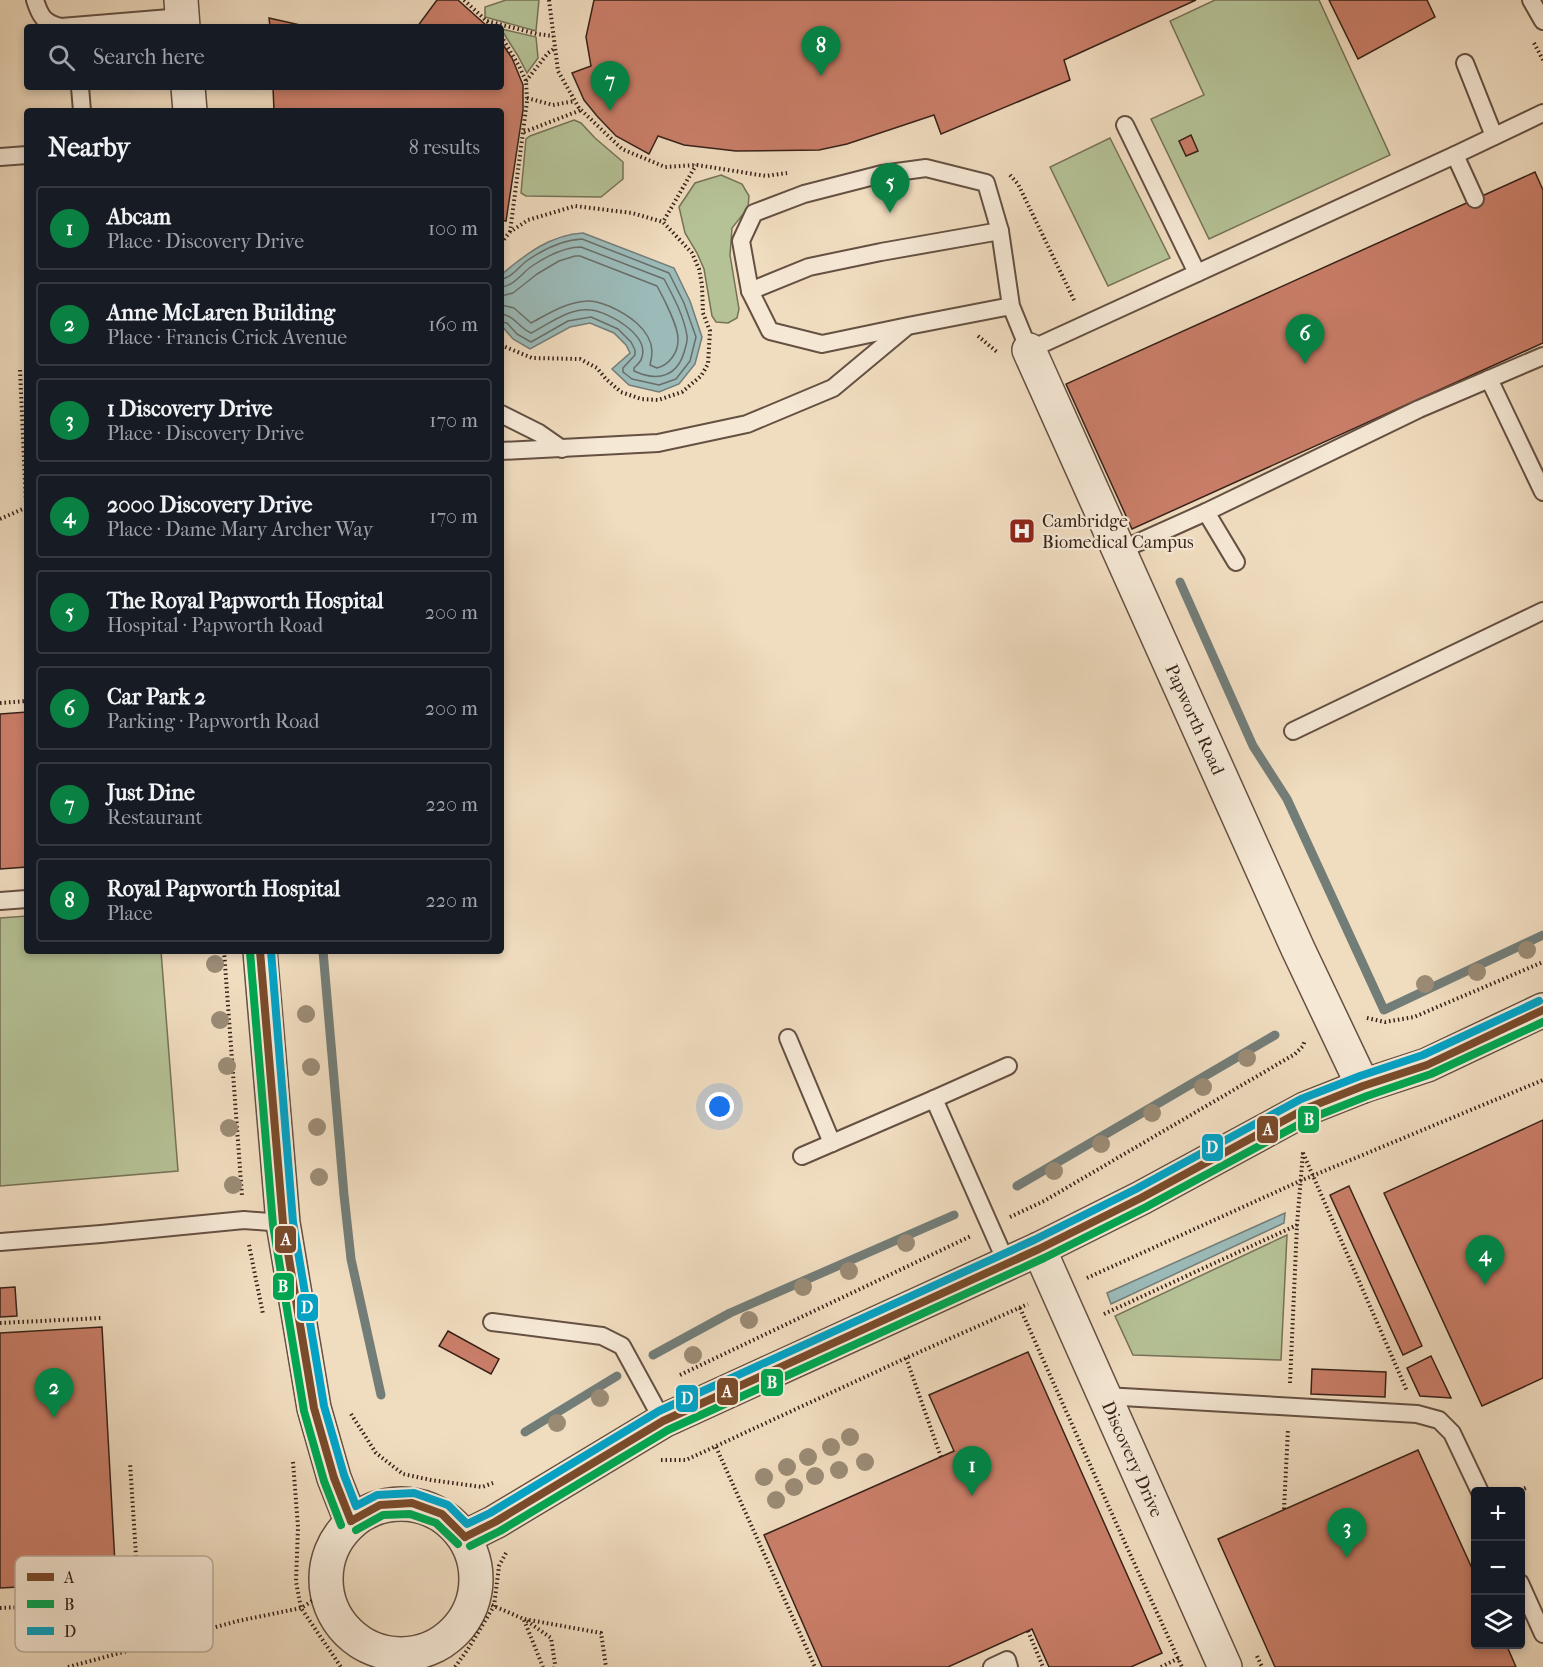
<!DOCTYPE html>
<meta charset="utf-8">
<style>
:root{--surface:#171b24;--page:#242831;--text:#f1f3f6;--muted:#9ea1a6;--line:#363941;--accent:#0b8043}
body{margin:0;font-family:"IM FELL French Canon",serif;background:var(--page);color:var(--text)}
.controls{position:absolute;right:18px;bottom:18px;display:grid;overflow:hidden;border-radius:6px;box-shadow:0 3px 9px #0003}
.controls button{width:54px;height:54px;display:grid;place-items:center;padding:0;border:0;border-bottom:2px solid var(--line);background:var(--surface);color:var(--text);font:30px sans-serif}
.you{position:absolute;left:720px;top:1107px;width:21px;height:21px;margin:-15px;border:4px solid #fff;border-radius:50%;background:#1a73e8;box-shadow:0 0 0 9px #1a73e833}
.badge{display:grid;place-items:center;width:39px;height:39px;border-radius:50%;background:var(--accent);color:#fff;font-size:20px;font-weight:700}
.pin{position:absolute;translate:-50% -50px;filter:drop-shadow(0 2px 3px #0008)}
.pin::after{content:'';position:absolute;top:32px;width:21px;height:18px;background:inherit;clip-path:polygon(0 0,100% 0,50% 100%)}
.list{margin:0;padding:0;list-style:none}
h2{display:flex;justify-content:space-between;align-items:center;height:78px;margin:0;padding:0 24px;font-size:26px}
h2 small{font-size:20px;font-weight:400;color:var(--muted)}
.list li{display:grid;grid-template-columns:39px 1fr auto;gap:18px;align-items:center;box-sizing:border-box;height:84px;margin:0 12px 12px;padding:0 12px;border:2px solid var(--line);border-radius:6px}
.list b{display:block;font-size:22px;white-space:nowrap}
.list p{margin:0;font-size:20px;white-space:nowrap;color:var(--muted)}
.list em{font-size:20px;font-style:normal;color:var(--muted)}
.icon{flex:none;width:33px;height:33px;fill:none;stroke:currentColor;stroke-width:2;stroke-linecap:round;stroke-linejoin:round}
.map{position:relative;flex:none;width:1543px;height:1667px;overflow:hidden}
.search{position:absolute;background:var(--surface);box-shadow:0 3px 9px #0003;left:24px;top:24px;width:480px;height:66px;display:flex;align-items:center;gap:15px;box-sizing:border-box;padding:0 21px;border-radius:6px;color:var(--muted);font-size:22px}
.panel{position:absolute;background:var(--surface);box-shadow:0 3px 9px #0003;left:24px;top:108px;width:480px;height:846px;border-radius:6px}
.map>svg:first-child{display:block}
</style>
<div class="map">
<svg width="1543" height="1667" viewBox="0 0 1543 1667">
<rect width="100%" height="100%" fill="#f0dcbf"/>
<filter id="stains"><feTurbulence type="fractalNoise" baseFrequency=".00333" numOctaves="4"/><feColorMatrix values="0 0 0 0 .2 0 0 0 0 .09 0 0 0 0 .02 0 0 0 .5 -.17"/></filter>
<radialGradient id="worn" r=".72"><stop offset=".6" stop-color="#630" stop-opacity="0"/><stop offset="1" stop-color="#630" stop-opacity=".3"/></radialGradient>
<g fill="#b5c296" stroke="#767257" stroke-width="1.5">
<polygon points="506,0 539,0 536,31 485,17 485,7"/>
<polygon points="1215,0 1319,0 1390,155 1209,239 1151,119 1204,95 1170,21"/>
<polygon points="501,29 536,37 538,58 527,73 518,56"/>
<polygon points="574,120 581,123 595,138 623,162 623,179 601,197 526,196 521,193 526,139 530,136"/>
<polygon points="1110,138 1170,258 1108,286 1050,167"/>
<polygon points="721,175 742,184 749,196 748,208 732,228 730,255 739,309 737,318 728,323 716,322 712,316 704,269 697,253 685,233 679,207 695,183"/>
<polygon points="27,916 27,951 161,951 178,1171 0,1186 0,918"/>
<polygon points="1287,1235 1281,1360 1133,1355 1115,1316"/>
</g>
<g fill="#9bbab8" stroke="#737d78" stroke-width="1.5">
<path d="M583,233L674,268L690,301L702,337L695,364L679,384L659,392L629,385L612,369L630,353L626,345L614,333L590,323L570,327L530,349L513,339L501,325L502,274C526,254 550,235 583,233Z"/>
<polygon points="1285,1213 1284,1223 1111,1304 1107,1293"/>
</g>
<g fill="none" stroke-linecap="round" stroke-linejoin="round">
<g stroke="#696e68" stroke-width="1.5">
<path d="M501,279C512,278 519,266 528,260C544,249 563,240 582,239L669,273L684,303L696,337L690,361L676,379L659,385L632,379L623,372V368L635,355V350L631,342L618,329L591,317L568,321L531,342L517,334L507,323L501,322"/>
<path d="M501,287C514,286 522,273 532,266C547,256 564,247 581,247L664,279C673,296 684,316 687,336C688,340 686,345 685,349C678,377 658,382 634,371V368C637,365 641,362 642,357C649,335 609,312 591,310C570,307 549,324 531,333C519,328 514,315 501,314"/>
<path d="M501,296L513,293L537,274L559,261L575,256H580L657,286C663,297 679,328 678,340C678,353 669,365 657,368L650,365C651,361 652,356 652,351C651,329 627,314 609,306C602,304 595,300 587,301C564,303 550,313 531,323L514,308L501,305"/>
</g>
<g stroke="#737d78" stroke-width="9">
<polyline points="1180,582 1253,746 1287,799 1384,1010 1543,935"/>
<polyline points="323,951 344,1195 351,1259 381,1395"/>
<polyline points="1017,1186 1275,1035"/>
<polyline points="653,1355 730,1313 954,1215"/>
<polyline points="525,1432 617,1376"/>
</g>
</g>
<g fill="#ca7e69" stroke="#372118" stroke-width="1.5">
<polygon points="437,0 458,0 488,27 417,27"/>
<polygon points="594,0 1196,0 1064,60 1070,80 941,134 934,115 847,144 819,150 736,151 684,145 658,136 649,154 616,136 597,116 584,100 572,73 591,66 586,37"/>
<polygon points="1329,0 1427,0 1435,17 1358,59"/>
<polygon points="269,18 309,27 270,27"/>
<polygon points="501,42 512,58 523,85 523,110 506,221 501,220 501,111 274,111 273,87 501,87"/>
<polygon points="1191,135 1198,151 1186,156 1179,141"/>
<polygon points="1535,172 1543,190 1543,343 1132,529 1066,384"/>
<polygon points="27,712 27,867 0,869 0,714"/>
<polygon points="1543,1120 1543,1378 1482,1406 1384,1193"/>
<polygon points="1349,1186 1422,1346 1403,1355 1330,1195"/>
<polygon points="15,1287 17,1316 0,1317 0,1288"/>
<polygon points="102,1327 116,1582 0,1588 0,1333"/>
<polygon points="448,1331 499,1359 491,1374 439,1346"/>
<polygon points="1028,1352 1162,1653 1131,1667 1049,1667 1032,1629 948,1667 822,1667 764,1535 954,1451 929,1395"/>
<polygon points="1431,1356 1451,1398 1420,1396 1407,1368"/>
<polygon points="1312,1369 1386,1372 1385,1397 1311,1394"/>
<polygon points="1418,1450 1476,1577 1476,1644 1506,1644 1516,1667 1275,1667 1218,1539"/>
</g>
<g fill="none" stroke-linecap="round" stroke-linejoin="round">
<defs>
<g id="service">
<path d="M35,0C40,16 44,23 61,27L182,17"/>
<polyline points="1531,0 1543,21"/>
<polyline points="1465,63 1494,136"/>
<polyline points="80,87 82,111"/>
<polyline points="1125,125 1197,273"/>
<polyline points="1455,155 1475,199"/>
<polyline points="0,157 27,155"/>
<polyline points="750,291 809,267 881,252 1000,231"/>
<polyline points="1011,306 908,326 822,344 770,331 750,291 741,241 754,213 804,194 882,174 926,168 986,183 1000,231 1011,306 1029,350 1455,155 1543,113"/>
<polyline points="1489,379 1543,492"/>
<polyline points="501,414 539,433 562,449"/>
<polyline points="501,451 658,443 747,424 833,388 905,328"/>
<polyline points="1206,512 1236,562"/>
<polyline points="1119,551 1206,512 1419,409 1543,356"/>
<polyline points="1293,731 1543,611"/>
<polyline points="0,901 27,899"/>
<polyline points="788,1038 832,1143"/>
<polyline points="934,1099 1007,1264"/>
<polyline points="802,1156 934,1099 1008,1066"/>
<polyline points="0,1242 101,1234 244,1220 283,1223"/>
<polyline points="492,1322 602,1336 622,1346 663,1421"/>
<polyline points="1105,1396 1417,1414 1439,1420 1452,1433 1480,1492"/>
<polyline points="1520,1583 1543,1634"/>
<polyline points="992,1667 1007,1660 1009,1667"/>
</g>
<g id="minor">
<polyline points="181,0 183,27"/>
<polyline points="188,87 190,111"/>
<path id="s1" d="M1029,350L1298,949L1363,1086"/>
<polyline points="260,951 283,1223 314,1408 334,1478 351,1521"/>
<path id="s2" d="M1039,1249L1225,1667"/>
<polyline points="465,1537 495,1522 663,1421 1039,1249 1141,1198 1305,1109 1363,1086 1427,1065 1543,1010"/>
</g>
<circle id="tertiary" cx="401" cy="1579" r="75"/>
</defs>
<use href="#service" stroke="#655042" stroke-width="20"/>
<use href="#minor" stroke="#655042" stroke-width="36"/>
<use href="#tertiary" stroke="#655042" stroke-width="36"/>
<g stroke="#372118" stroke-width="4" stroke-dasharray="1.5 3" stroke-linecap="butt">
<polyline points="464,0 493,27"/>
<polyline points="549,0 558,71 579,108 622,149 665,167 697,165 766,176 787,173"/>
<polyline points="487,21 537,34 553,36"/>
<polyline points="501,36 519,66 526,81 527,101 510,232"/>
<polyline points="1534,43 1543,60"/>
<polyline points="526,81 548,53 555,48"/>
<polyline points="527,98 553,105 575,101"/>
<polyline points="524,132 581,110"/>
<polyline points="1010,175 1018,184 1075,302"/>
<polyline points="501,243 510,232 528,220 575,206 632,213 663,222"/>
<polyline points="978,336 997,352"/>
<polyline points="501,345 532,358 580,359 597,368 606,379 621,392 641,399 658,400 682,392 701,376 708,364 710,331 703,313 702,285 699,269 692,253 663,222 696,165"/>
<polyline points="20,370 27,526"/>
<polyline points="0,519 25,508"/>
<polyline points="0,703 27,701"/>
<polyline points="224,951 242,1196"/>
<polyline points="1367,1018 1385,1022 1414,1017 1543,962"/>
<polyline points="1303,1153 1407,1391"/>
<polyline points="1010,1217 1044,1201 1295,1054 1303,1046 1305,1040"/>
<polyline points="249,1245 263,1314"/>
<polyline points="1087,1278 1300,1181 1543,1080"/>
<polyline points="1020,1308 1125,1543 1182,1667"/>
<polyline points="1104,1314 1297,1225"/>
<polyline points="0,1323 101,1318"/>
<polyline points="906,1358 941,1457"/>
<polyline points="680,1375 971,1236"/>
<polyline points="1290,1383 1297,1225 1303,1152"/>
<polyline points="351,1414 376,1453 403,1474 431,1480 482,1487 493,1483"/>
<polyline points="716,1447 815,1667"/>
<polyline points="661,1460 686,1460 906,1358 1028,1304"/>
<polyline points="293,1462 298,1527 296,1582 301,1608 341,1667"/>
<polyline points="1516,1492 1528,1487"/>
<polyline points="1284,1509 1288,1429"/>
<polyline points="475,1598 524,1619 601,1633 606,1667"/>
<polyline points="0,1608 139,1602 130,1463"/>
<polyline points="524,1620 543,1667"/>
<polyline points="527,1621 551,1638 555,1664 554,1667"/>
<polyline points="1028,1631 1043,1667"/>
<polyline points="1257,1656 1262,1667"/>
<polyline points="68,1667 238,1621 301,1608 326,1592"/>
<polyline points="455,1667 468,1649 494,1606 499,1566 506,1553"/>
<polyline points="1161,1667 1179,1658"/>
</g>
<use href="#service" stroke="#f5e8d5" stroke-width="16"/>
<use href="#minor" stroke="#f5e8d5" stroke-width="33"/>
<use href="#tertiary" stroke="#f5e8d5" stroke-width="33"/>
<defs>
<g id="bus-1">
<polyline points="260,951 283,1223 314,1408 334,1478 351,1521"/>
<polyline points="351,1521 380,1505 412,1503 442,1514 465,1537"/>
<polyline points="465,1537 495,1522 663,1421 1039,1249 1141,1198 1305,1109 1363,1086 1427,1065 1543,1010"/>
</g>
<g id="bus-2">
<polyline points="250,952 273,1225 304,1411 324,1481 341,1525"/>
<polyline points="356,1530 383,1515 410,1514 436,1523 458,1544"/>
<polyline points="470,1546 500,1531 668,1430 1044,1258 1146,1207 1309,1119 1367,1096 1431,1074 1543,1022"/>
</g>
<polyline id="bus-3" points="271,951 293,1222 324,1406 344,1475 356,1506 377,1495 414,1493 448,1505 467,1524 490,1513 659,1411 1034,1240 1136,1189 1301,1099 1360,1076 1423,1055 1539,1001"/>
</defs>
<use href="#bus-1" stroke="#f5e8d5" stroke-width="12"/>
<use href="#bus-2" stroke="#f5e8d5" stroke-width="12"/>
<use href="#bus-3" stroke="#f5e8d5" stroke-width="12"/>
<use href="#bus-1" stroke="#7a4b2a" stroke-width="8"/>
<use href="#bus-2" stroke="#00a651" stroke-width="8"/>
<use href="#bus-3" stroke="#03a2c5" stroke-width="8"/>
</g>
<g fill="#9b8b75">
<circle cx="1527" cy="950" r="9"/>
<circle cx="215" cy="964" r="9"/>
<circle cx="1477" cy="972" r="9"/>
<circle cx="1425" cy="984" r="9"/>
<circle cx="306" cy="1014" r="9"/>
<circle cx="220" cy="1020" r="9"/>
<circle cx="1247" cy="1058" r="9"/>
<circle cx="227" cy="1066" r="9"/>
<circle cx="311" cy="1067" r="9"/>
<circle cx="1203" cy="1087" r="9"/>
<circle cx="1152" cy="1113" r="9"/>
<circle cx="317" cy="1127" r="9"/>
<circle cx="229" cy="1128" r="9"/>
<circle cx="1101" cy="1144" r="9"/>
<circle cx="1054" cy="1171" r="9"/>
<circle cx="319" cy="1177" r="9"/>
<circle cx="233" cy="1185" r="9"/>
<circle cx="906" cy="1243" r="9"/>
<circle cx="849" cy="1271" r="9"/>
<circle cx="803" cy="1287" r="9"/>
<circle cx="749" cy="1320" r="9"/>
<circle cx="693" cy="1355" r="9"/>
<circle cx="600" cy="1398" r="9"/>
<circle cx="557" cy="1423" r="9"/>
<circle cx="850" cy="1437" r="9"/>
<circle cx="831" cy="1447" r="9"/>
<circle cx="808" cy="1457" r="9"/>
<circle cx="865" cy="1462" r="9"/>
<circle cx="787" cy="1467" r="9"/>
<circle cx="839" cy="1470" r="9"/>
<circle cx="815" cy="1476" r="9"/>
<circle cx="764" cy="1477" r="9"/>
<circle cx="794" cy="1487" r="9"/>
<circle cx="776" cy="1500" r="9"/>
</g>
<defs>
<symbol id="hospital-square" viewBox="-11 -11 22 22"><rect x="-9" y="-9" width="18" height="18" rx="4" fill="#8f2418" stroke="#f5e8d5"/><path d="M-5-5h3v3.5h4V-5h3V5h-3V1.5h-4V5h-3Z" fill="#fff"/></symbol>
</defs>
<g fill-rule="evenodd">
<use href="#hospital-square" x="1007" y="516" width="30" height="30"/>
</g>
<g text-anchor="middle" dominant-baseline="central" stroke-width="4.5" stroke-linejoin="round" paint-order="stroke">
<g font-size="18" fill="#372118" stroke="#f5e8d5" text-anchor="start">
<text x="1042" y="521">Cambridge<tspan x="1042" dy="21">Biomedical Campus</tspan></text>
</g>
<g font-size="18" fill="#372118" stroke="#f5e8d5">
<text stroke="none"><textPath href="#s1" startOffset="405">Papworth Road</textPath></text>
<text stroke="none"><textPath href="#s2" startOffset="230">Discovery Drive</textPath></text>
</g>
</g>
<rect x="15" y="1556" width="198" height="96" rx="9" fill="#f5e8d5" stroke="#bcac9c" stroke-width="1.5"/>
<rect x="27" y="1573" width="27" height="8" fill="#7a4b2a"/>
<rect x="27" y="1600" width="27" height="8" fill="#00a651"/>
<rect x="27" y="1627" width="27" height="8" fill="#03a2c5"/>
<g font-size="16" fill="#372118">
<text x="64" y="1583">A</text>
<text x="64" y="1610">B</text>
<text x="64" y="1637">D</text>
</g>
<g stroke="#f5e8d5" stroke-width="2">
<rect x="1297" y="1105" width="23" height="29" rx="6" fill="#00a651"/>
<rect x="1256" y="1115" width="23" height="29" rx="6" fill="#7a4b2a"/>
<rect x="1201" y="1133" width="23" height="29" rx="6" fill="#03a2c5"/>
<rect x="274" y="1225" width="23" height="29" rx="6" fill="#7a4b2a"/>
<rect x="272" y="1272" width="23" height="29" rx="6" fill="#00a651"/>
<rect x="296" y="1293" width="23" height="29" rx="6" fill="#03a2c5"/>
<rect x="760" y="1368" width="24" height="29" rx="6" fill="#00a651"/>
<rect x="716" y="1377" width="23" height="29" rx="6" fill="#7a4b2a"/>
<rect x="675" y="1384" width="24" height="29" rx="6" fill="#03a2c5"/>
</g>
<g font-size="16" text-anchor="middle" font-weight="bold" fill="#fff">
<text x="1309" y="1125">B</text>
<text x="1268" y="1135">A</text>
<text x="1212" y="1153">D</text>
<text x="286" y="1245">A</text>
<text x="283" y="1292">B</text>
<text x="307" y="1313">D</text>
<text x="772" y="1388">B</text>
<text x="727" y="1397">A</text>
<text x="687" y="1404">D</text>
</g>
<rect width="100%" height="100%" filter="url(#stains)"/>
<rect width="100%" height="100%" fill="url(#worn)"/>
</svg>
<div class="controls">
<button>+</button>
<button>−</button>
<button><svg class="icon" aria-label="layers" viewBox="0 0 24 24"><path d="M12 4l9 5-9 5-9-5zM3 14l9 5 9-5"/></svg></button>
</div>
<div class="you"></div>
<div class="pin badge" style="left:972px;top:1496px">1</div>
<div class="pin badge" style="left:54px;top:1418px">2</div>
<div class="pin badge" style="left:1347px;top:1558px">3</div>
<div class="pin badge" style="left:1485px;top:1285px">4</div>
<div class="pin badge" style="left:890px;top:213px">5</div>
<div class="pin badge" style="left:1305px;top:364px">6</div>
<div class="pin badge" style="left:610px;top:111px">7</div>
<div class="pin badge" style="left:821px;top:76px">8</div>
<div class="search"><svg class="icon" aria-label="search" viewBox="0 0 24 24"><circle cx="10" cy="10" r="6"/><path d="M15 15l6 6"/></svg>Search here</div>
<section class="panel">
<h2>Nearby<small>8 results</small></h2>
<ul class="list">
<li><span class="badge">1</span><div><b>Abcam</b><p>Place · Discovery Drive</p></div><em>100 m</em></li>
<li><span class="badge">2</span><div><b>Anne McLaren Building</b><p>Place · Francis Crick Avenue</p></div><em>160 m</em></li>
<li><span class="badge">3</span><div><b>1 Discovery Drive</b><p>Place · Discovery Drive</p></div><em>170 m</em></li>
<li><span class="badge">4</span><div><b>2000 Discovery Drive</b><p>Place · Dame Mary Archer Way</p></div><em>170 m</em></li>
<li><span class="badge">5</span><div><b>The Royal Papworth Hospital</b><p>Hospital · Papworth Road</p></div><em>200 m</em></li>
<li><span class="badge">6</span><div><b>Car Park 2</b><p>Parking · Papworth Road</p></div><em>200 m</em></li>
<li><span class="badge">7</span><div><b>Just Dine</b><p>Restaurant</p></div><em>220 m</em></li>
<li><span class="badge">8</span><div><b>Royal Papworth Hospital</b><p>Place</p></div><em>220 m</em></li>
</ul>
</section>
</div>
